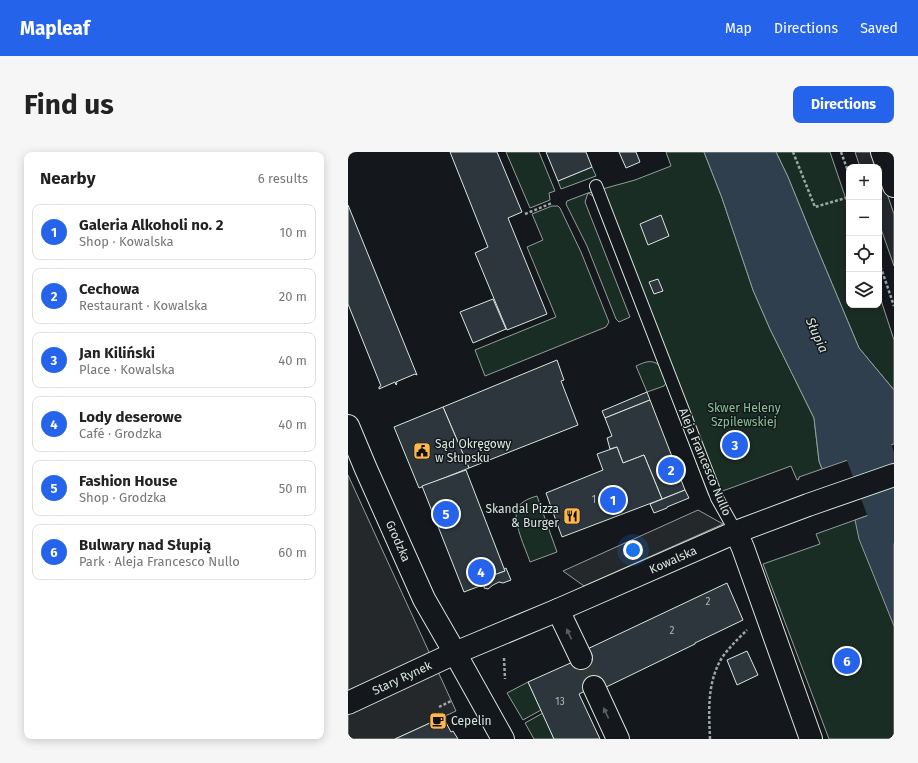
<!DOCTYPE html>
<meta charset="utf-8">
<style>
:root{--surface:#fff;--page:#f6f6f6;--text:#222;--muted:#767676;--line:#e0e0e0;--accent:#2563eb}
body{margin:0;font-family:"Fira Sans",sans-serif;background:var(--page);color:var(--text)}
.controls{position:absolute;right:12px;top:12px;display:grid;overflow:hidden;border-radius:8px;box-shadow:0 2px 10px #0003}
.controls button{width:36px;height:36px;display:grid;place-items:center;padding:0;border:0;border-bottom:1px solid var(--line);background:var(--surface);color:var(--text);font:20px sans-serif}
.you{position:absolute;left:285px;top:398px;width:14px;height:14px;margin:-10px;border:3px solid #fff;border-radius:50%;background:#1a73e8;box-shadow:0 0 0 6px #1a73e833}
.badge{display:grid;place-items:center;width:26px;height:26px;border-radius:50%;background:var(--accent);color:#fff;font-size:13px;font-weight:700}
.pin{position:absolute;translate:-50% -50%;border:2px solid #fff;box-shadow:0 1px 4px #0006}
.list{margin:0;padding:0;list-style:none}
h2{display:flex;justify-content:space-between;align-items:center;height:52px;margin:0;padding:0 16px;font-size:17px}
h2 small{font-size:13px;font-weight:400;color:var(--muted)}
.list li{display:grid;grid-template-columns:26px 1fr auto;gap:12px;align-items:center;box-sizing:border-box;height:56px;margin:0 8px 8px;padding:0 8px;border:1px solid var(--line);border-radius:8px}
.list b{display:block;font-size:15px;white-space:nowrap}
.list p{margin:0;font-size:13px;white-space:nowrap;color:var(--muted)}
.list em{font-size:13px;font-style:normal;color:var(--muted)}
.icon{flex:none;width:22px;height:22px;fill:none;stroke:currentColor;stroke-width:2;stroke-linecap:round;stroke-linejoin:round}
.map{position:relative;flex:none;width:546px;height:587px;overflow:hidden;border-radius:8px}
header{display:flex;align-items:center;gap:24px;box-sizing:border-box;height:56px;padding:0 20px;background:var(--accent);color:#fff}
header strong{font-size:19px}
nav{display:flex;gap:22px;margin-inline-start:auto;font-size:14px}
.intro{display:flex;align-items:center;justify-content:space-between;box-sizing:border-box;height:96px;padding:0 24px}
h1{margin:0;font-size:28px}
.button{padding:10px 18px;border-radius:8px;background:var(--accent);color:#fff;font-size:14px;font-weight:700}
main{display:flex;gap:24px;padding:0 24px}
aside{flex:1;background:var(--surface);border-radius:8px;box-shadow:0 2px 10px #0003}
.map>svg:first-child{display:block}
</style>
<header>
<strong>Mapleaf</strong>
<nav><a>Map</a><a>Directions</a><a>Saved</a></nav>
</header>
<div class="intro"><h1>Find us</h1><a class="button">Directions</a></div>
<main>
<aside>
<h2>Nearby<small>6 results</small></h2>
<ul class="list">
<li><span class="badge">1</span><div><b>Galeria Alkoholi no. 2</b><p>Shop · Kowalska</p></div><em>10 m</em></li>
<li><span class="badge">2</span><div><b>Cechowa</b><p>Restaurant · Kowalska</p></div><em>20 m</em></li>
<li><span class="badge">3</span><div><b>Jan Kiliński</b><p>Place · Kowalska</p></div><em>40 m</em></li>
<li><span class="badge">4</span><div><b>Lody deserowe</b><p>Café · Grodzka</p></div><em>40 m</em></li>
<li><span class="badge">5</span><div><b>Fashion House</b><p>Shop · Grodzka</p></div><em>50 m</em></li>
<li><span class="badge">6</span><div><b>Bulwary nad Słupią</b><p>Park · Aleja Francesco Nullo</p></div><em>60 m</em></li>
</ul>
</aside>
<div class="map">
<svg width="546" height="587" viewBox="0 0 546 587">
<rect width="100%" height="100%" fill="#14181c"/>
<g fill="#1a2d24" stroke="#939e99">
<polygon points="158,0 191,0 207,39 201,41 202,48 182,56"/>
<path d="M318,0H356L374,46L405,138L422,177L466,266L471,309L474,317L451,325V327L449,328L443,314L361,344L318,231L316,234L299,240L288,214C297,210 303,207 311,213L245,44L240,41L237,50L282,165L271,170L268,167L239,94L218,52L219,49L240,41L287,28L323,14Z"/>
<polygon points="428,0 482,0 501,56 501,153 531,153 531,142 546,188 546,238 511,196 464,84 440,25"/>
<polygon points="244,15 248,24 213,37 210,29"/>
<polygon points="204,54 210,54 212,56 233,100 261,170 258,175 137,224 127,198 208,165 179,95 195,88 184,62"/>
<path d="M189,344L209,400L182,410C178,397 163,368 170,355C174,349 182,346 189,344Z"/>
<polygon points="546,354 546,587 481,587 415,412 472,392 468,382"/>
<polygon points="180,530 193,558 175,568 159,541"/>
<polygon points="195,561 206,587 186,587 177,571"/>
</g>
<g fill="#24282b" stroke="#939e99">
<polygon points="507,0 525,0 530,15 512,15"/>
<polygon points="531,18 546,62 546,114 531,71"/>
<polygon points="0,323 108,559 47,587 0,587"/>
<polygon points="350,358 375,372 236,434 215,419"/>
</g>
<g fill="#2f3f4d" stroke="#939e99">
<polygon points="356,0 428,0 440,25 464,84 511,196 546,238 546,292 474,317 471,309 466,266 422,177 405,138 374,46"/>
<polygon points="546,354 546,474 511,387 507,368"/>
</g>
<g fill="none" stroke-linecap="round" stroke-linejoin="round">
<polyline stroke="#2f3f4d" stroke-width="47" points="496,241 512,276 546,368"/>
</g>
<g fill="#2c363c" stroke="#d8e6dc">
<polygon points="102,0 149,0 174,60 160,66 199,162 159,178 127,101 140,95"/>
<polygon points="198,0 238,0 244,15 210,29"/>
<polygon points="271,0 288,0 292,10 278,16"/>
<polygon points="0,53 69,223 67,222 48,230 49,232 48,233 47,230 31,237 31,235 33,234 0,152"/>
<polygon points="313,63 321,84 300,93 292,72"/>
<polygon points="310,127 315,139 306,142 301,130"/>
<polygon points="145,147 158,177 125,191 112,160"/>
<polygon points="209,208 216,228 213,229 230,273 121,316 95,255"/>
<polygon points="299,240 302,248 257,266 254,259"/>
<polygon points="302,248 337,338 314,347 296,303 275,311 269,295 262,297 259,286 264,284 257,266"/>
<polygon points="95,255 121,316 71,336 46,275"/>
<polygon points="269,295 275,311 296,303 314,347 214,385 198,341 255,318 249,302"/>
<polygon points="118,318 157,419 135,427 137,432 116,440 74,334"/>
<polygon points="337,338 341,346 319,355 319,356 306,361 302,352"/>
<polygon points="158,416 163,428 155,431 151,430 145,433 140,437 136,436 137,432 135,427 157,419 156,417"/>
<polygon points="379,431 395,468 347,491 347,492 252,538 233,500"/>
<polygon points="399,499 410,523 389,533 379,508"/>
<polygon points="236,505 249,533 231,542 252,587 206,587 180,530"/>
<polygon points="95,565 103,580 105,579 110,587 47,587"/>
</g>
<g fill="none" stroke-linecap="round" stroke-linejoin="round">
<polyline stroke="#313739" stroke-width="22" stroke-dasharray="22 11" stroke-linecap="butt" points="233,506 246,535"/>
<defs>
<polyline id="lane" points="248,34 369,346 388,380"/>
<g id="street">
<polyline points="534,0 546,34"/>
<polyline points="388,380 395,396 463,587"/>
<polyline points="210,458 233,506"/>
<polyline points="246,535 270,587"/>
<polyline points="0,551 107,501 155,587"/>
</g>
<polyline id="secondary" points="0,274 18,317 76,447 107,501 210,458 388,380 460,353 546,323"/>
</defs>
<use href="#lane" stroke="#d8e6dc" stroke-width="14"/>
<use href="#street" stroke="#d8e6dc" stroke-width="24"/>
<use href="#secondary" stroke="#d8e6dc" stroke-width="24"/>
<g stroke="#9da8a2" stroke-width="2.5" stroke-dasharray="3 2" stroke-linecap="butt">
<polyline points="445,0 467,55 501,45"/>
<polyline points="493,0 501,22"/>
<polyline points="177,62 204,51"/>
<polyline points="531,110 546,154"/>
<polyline points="156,506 157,527"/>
<polyline points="91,555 103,549"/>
<path d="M362,587C361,561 359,535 371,511C377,499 390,487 399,478"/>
</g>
<use href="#lane" stroke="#14181c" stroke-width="12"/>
<use href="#street" stroke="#14181c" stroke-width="22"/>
<use href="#secondary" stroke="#14181c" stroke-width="22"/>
</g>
<defs><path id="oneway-solid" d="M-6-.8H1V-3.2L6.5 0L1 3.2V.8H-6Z"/></defs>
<g fill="#59605f">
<use href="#oneway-solid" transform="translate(221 482) rotate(-115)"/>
<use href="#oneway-solid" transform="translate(258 561) rotate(-115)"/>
</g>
<defs>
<symbol id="civic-square" viewBox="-11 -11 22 22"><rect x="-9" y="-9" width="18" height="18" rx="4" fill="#ffb74d" stroke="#14181c"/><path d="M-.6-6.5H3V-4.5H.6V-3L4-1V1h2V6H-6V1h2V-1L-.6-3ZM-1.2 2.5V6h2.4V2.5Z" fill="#111"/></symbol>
<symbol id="restaurant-square" viewBox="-11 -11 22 22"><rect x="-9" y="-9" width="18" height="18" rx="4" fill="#ffb74d" stroke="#14181c"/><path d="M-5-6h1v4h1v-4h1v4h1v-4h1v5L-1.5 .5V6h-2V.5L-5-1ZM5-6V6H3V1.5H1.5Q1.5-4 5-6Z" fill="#111"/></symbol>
<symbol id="cafe-square" viewBox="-11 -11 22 22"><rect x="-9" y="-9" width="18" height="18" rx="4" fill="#ffb74d" stroke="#14181c"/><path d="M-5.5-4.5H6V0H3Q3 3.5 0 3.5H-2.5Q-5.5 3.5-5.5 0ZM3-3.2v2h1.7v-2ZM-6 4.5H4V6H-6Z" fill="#111"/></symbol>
</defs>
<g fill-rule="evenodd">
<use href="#civic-square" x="64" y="289" width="20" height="20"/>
<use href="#restaurant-square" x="214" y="354" width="20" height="20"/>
<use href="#cafe-square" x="80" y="559" width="20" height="20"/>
</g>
<g text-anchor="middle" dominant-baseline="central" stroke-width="3" stroke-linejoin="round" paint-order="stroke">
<g font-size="10" fill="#adbab4">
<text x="246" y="348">1</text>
<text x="360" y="450">2</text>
<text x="324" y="479">2</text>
<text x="212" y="550">13</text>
</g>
<g font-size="12" fill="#8ac095" stroke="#14181c">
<text x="396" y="256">Skwer Heleny<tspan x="396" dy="14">Szpilewskiej</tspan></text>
</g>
<g font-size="12" fill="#d8e6dc" stroke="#14181c" text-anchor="start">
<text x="87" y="292">Sąd Okręgowy<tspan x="87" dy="14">w Słupsku</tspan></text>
<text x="211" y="357" text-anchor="end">Skandal Pizza<tspan x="211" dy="14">&amp; Burger</tspan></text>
<text x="103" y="569">Cepelin</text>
</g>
<g font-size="12" fill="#d8e6dc" stroke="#14181c">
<text transform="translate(357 310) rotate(67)">Aleja Francesco Nullo</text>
<text transform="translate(50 389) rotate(66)">Grodzka</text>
<text transform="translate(325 408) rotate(-24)">Kowalska</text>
<text transform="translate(54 526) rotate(-25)">Stary Rynek</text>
</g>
<g font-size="13" font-style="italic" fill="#d8e6dc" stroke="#14181c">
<text transform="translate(469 183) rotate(66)">Słupia</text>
</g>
</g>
</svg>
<div class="controls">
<button>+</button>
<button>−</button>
<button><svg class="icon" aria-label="locate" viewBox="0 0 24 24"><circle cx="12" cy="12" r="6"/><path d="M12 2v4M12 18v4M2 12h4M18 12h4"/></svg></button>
<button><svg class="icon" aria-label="layers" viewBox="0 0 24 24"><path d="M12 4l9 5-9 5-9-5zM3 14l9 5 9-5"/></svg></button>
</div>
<div class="you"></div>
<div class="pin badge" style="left:265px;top:348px">1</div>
<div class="pin badge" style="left:323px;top:318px">2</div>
<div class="pin badge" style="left:387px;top:293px">3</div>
<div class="pin badge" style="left:133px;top:420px">4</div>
<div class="pin badge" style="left:98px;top:362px">5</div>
<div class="pin badge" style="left:499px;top:509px">6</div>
</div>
</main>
